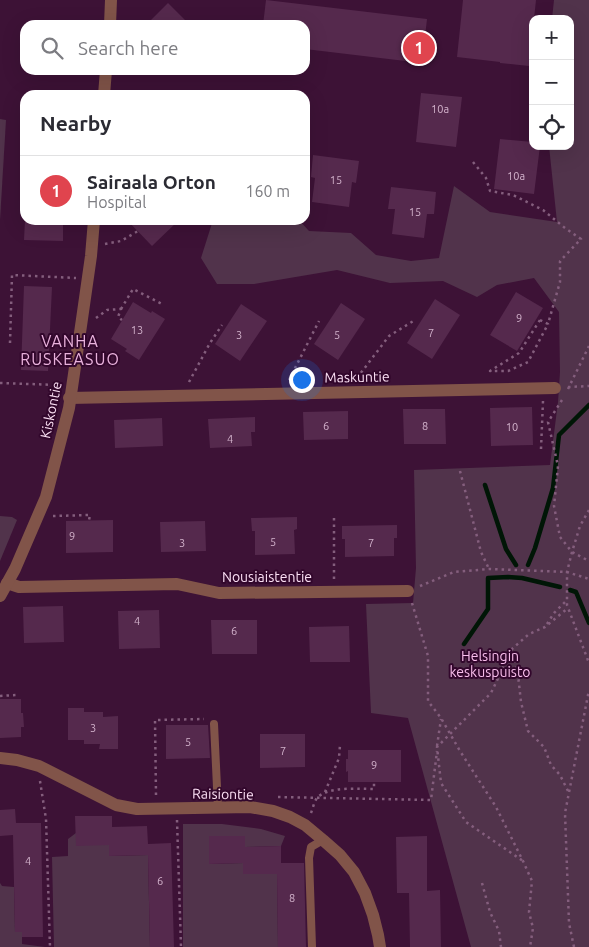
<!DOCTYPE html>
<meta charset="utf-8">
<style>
:root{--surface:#fff;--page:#f7f7f7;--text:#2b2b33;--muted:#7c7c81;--line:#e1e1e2;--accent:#7c3aed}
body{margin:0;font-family:Ubuntu,sans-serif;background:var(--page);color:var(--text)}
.controls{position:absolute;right:15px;top:15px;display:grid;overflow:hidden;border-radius:10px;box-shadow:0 5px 20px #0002}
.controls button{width:45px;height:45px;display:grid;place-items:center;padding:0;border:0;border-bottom:1px solid var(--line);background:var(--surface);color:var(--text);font:25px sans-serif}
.you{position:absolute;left:301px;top:379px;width:18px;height:18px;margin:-12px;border:4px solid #fff;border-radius:50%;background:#1a73e8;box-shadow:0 0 0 8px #1a73e833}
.badge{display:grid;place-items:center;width:32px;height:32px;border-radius:50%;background:var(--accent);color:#fff;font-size:16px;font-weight:700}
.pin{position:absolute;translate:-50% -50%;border:2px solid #fff;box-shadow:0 1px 5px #0006}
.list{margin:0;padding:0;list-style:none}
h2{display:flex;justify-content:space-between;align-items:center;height:65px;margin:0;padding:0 20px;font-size:21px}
h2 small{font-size:16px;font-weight:400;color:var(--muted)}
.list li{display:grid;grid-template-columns:32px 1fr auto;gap:15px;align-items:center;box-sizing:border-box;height:70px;padding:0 20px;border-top:1px solid var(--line)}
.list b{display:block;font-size:19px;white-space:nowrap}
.list p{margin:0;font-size:16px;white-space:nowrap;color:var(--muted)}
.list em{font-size:16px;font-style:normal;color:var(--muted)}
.icon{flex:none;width:28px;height:28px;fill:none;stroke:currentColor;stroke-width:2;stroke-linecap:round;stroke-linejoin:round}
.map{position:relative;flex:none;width:589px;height:947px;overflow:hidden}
.search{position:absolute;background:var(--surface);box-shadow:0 5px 20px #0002;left:20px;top:20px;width:290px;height:55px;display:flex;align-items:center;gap:12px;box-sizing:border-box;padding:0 18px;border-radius:15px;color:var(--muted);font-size:19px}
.panel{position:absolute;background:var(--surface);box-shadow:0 5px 20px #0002;left:20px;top:90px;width:290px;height:135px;border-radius:15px}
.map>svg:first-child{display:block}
</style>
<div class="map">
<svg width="589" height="947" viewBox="0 0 589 947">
<rect width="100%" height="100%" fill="#3d1236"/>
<g fill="#51334b">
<polygon points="554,0 589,0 589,947 471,947 408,718 371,713 366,604 413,603 416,568 414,470 550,465 558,402 560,372 559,312 534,278 497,285 477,297 443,281 390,283 337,270 254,284 217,284 201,258 213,220 299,220 309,231 351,233 376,255 411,261 439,258 454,186 490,212 557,222 549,146 570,146 570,19 552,19"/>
<polygon points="0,119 6,120 0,220"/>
<polygon points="0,516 12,517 17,520 0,561"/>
<polygon points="183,824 222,824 261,829 285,836 281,846 245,847 244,836 210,836 210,864 243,863 243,874 277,874 278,947 183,947"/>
<polygon points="76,833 76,845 109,845 109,856 148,855 150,947 54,947 52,857 68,856 68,839"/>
<polygon points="0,883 2,886 14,887 15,931 22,932 22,944 45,947 0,947"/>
</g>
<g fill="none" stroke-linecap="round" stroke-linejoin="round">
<g stroke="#001606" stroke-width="4.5">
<polyline points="485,485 506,549 516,565"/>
<polyline points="528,565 535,548 553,488 559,435 589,405"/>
<polyline points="570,590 576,592 589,623"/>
<polyline points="464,644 488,609 488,578 508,577 522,578 560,587"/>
</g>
</g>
<g fill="#55294d">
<polygon points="266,0 427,19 422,63 305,49 305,25 263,25"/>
<polygon points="463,0 536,0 534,19 533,19 533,31 529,66 500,63 500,62 457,57"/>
<polygon points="168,3 190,25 146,25"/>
<polygon points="421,93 462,97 456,147 416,142"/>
<polygon points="500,139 533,142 533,146 540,146 534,194 494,189"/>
<polygon points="313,155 359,161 356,183 352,182 349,207 312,202 315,178 311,177"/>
<polygon points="391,187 436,192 434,214 427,214 424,238 392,234 395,209 388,209"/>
<polygon points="25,220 63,220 63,241 24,240"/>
<polygon points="127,220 179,220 152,246"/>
<polygon points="24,286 52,287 48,371 21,370"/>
<polygon points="516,292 543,308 517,351 490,335"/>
<polygon points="435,299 460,315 432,359 407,343"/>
<polygon points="133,302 151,313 152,311 165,319 139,360 125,351 127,349 111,339"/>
<polygon points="341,303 365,319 338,360 314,344"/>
<polygon points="241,304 267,321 240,361 215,344"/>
<polygon points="532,407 533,445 491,446 490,408"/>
<polygon points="403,409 445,409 446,444 404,444"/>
<polygon points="348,411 348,439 304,440 303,412"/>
<polygon points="255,417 255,432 251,432 252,446 210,448 208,419"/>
<polygon points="162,418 163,446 115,448 114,420"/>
<polygon points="297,517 297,529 294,530 295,554 255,555 255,531 252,531 251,518"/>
<polygon points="113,520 113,552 66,553 66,521"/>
<polygon points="205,521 206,551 161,552 160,522"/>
<polygon points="397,525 397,538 394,538 394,556 345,557 345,539 342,539 342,526"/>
<polygon points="63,606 64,642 24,643 23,607"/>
<polygon points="159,610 160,648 119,649 118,611"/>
<polygon points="211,620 257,620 257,654 212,654"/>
<polygon points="349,626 350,662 310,662 309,627"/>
<polygon points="0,699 21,699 21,713 23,713 24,727 21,727 21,737 0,738"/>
<polygon points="68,708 84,708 84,712 103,712 103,717 118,716 118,749 99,749 100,744 84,744 84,740 68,740"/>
<polygon points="166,725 208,725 210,758 166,759"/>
<polygon points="260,734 305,734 305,767 260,768"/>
<polygon points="348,750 401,750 401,782 348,782 348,771 346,772 346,759 348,759"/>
<polygon points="15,809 16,823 41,823 43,937 22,937 22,932 15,932 13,835 0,836 0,810"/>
<polygon points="75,816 112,816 112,827 147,826 148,844 171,843 174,947 150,947 148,855 109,856 109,845 76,846"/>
<polygon points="209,836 245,836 245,847 281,846 281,863 304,863 306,947 278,947 277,874 243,874 243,863 209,864"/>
<polygon points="427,836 427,891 440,890 441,947 410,947 409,893 397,893 396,837"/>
</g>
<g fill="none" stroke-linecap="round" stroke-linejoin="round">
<g stroke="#845e7d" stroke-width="2.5" stroke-dasharray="2.5 4" stroke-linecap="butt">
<polyline points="473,162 486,178 490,191 513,195 543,210 565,228 581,239 560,261 560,282 548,324"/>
<polyline points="105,244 121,241 138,231"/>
<polyline points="121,309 133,289 162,304"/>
<polyline points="96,318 107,310 121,309 118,317 122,320"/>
<polygon points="540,320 548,324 528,362 508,371 490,371 519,353"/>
<polyline points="10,343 12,275 76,278"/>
<polyline points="357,378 389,336 415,320"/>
<polyline points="289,380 319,321"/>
<polyline points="189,382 210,343 222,325"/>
<polyline points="0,383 58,385"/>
<polyline points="568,387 589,386"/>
<polyline points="568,389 589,346"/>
<polyline points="562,400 548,422 558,466 554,506 560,537 572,552 589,561"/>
<polyline points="541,449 543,401"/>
<polyline points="460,471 481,552 489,569"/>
<polyline points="589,510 580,526 572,552 567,572 567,605 589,663"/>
<polyline points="53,516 90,515 89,520"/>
<polyline points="334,518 334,579"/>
<polyline points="420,586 454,572 489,569 567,572 589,579"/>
<polyline points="412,603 428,656 428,701 441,718 460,751 496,807 523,861 532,881 529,912 533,928 530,947"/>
<polyline points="547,624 554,613 567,600"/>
<polyline points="512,649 491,693 437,747 441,783 466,822 523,861"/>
<polyline points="0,696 17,695"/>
<polyline points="437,746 441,719"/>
<polyline points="40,781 46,819 50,947"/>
<polyline points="568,791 560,775 551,765 544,747 528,731 521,702 518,675 512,649 529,634 545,627 568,608"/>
<polyline points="325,792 339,758 340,745"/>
<polyline points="156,795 155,720 204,719"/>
<polyline points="278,797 431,800 437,751"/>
<path d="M311,813C313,808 314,802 317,798C327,786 359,789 374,789V782"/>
<polyline points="177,820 181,947"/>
<polyline points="482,883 490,912 499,931 501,947"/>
<polyline points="574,947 569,923 565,813 589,690"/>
</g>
<g stroke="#815449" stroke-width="8">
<polyline points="214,724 218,808"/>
<polyline points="312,947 309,858 311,847 323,840"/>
</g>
<g stroke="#815449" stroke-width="12">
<polyline points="110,25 111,0"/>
<polyline points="104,95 106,70"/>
<polyline points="69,398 555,388"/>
<polyline points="7,583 19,587 177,584 219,593 408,591"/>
<polyline points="0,596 15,569 46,497 69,408 82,319 91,256 94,220"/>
<polyline points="0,758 17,760 39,766 116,805 137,809 250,807 273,811 290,817 305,825 323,840 340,855 354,872 365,893 373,915 378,935 380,947"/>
</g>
</g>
<g text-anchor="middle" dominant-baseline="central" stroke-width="4" stroke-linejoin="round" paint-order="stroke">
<g font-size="11" fill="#d2b2cb">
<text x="440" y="109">10a</text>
<text x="516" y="176">10a</text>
<text x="336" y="180">15</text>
<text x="415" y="212">15</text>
<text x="519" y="318">9</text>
<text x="137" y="330">13</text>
<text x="431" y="333">7</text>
<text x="239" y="335">3</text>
<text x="337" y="335">5</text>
<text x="326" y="426">6</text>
<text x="425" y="426">8</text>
<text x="512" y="427">10</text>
<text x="230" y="439">4</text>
<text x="72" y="536">9</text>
<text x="273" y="542">5</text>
<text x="182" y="543">3</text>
<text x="371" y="543">7</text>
<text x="137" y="621">4</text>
<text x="234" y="631">6</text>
<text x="93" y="728">3</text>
<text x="188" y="742">5</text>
<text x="283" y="751">7</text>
<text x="374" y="765">9</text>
<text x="28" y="861">4</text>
<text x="160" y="881">6</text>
<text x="292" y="898">8</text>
</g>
<g font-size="14" fill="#fce0f5" stroke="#32072c">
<text transform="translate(357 377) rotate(-1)">Maskuntie</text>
<text transform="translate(51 410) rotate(-78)">Kiskontie</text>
<text x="267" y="577">Nousiaistentie</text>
<text transform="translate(223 794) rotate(1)">Raisiontie</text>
</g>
<g font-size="14" fill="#fabfed" stroke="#32072c">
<text x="490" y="656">Helsingin<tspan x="490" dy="16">keskuspuisto</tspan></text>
</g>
<g font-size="16" letter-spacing="1" fill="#e9b2dc" stroke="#32072c">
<text x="70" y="341">VANHA<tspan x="70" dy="18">RUSKEASUO</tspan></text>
</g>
</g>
</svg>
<div class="controls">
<button>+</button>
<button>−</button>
<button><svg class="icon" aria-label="locate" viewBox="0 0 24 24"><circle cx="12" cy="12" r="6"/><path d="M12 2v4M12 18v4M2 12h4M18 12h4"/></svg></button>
</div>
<div class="you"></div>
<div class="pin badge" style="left:419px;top:48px;background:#e0444e">1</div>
<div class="search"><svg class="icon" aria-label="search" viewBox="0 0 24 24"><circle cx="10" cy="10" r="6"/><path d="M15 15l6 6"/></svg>Search here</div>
<section class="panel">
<h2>Nearby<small></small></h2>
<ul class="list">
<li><span class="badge" style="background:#e0444e">1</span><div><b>Sairaala Orton</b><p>Hospital</p></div><em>160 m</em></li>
</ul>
</section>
</div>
